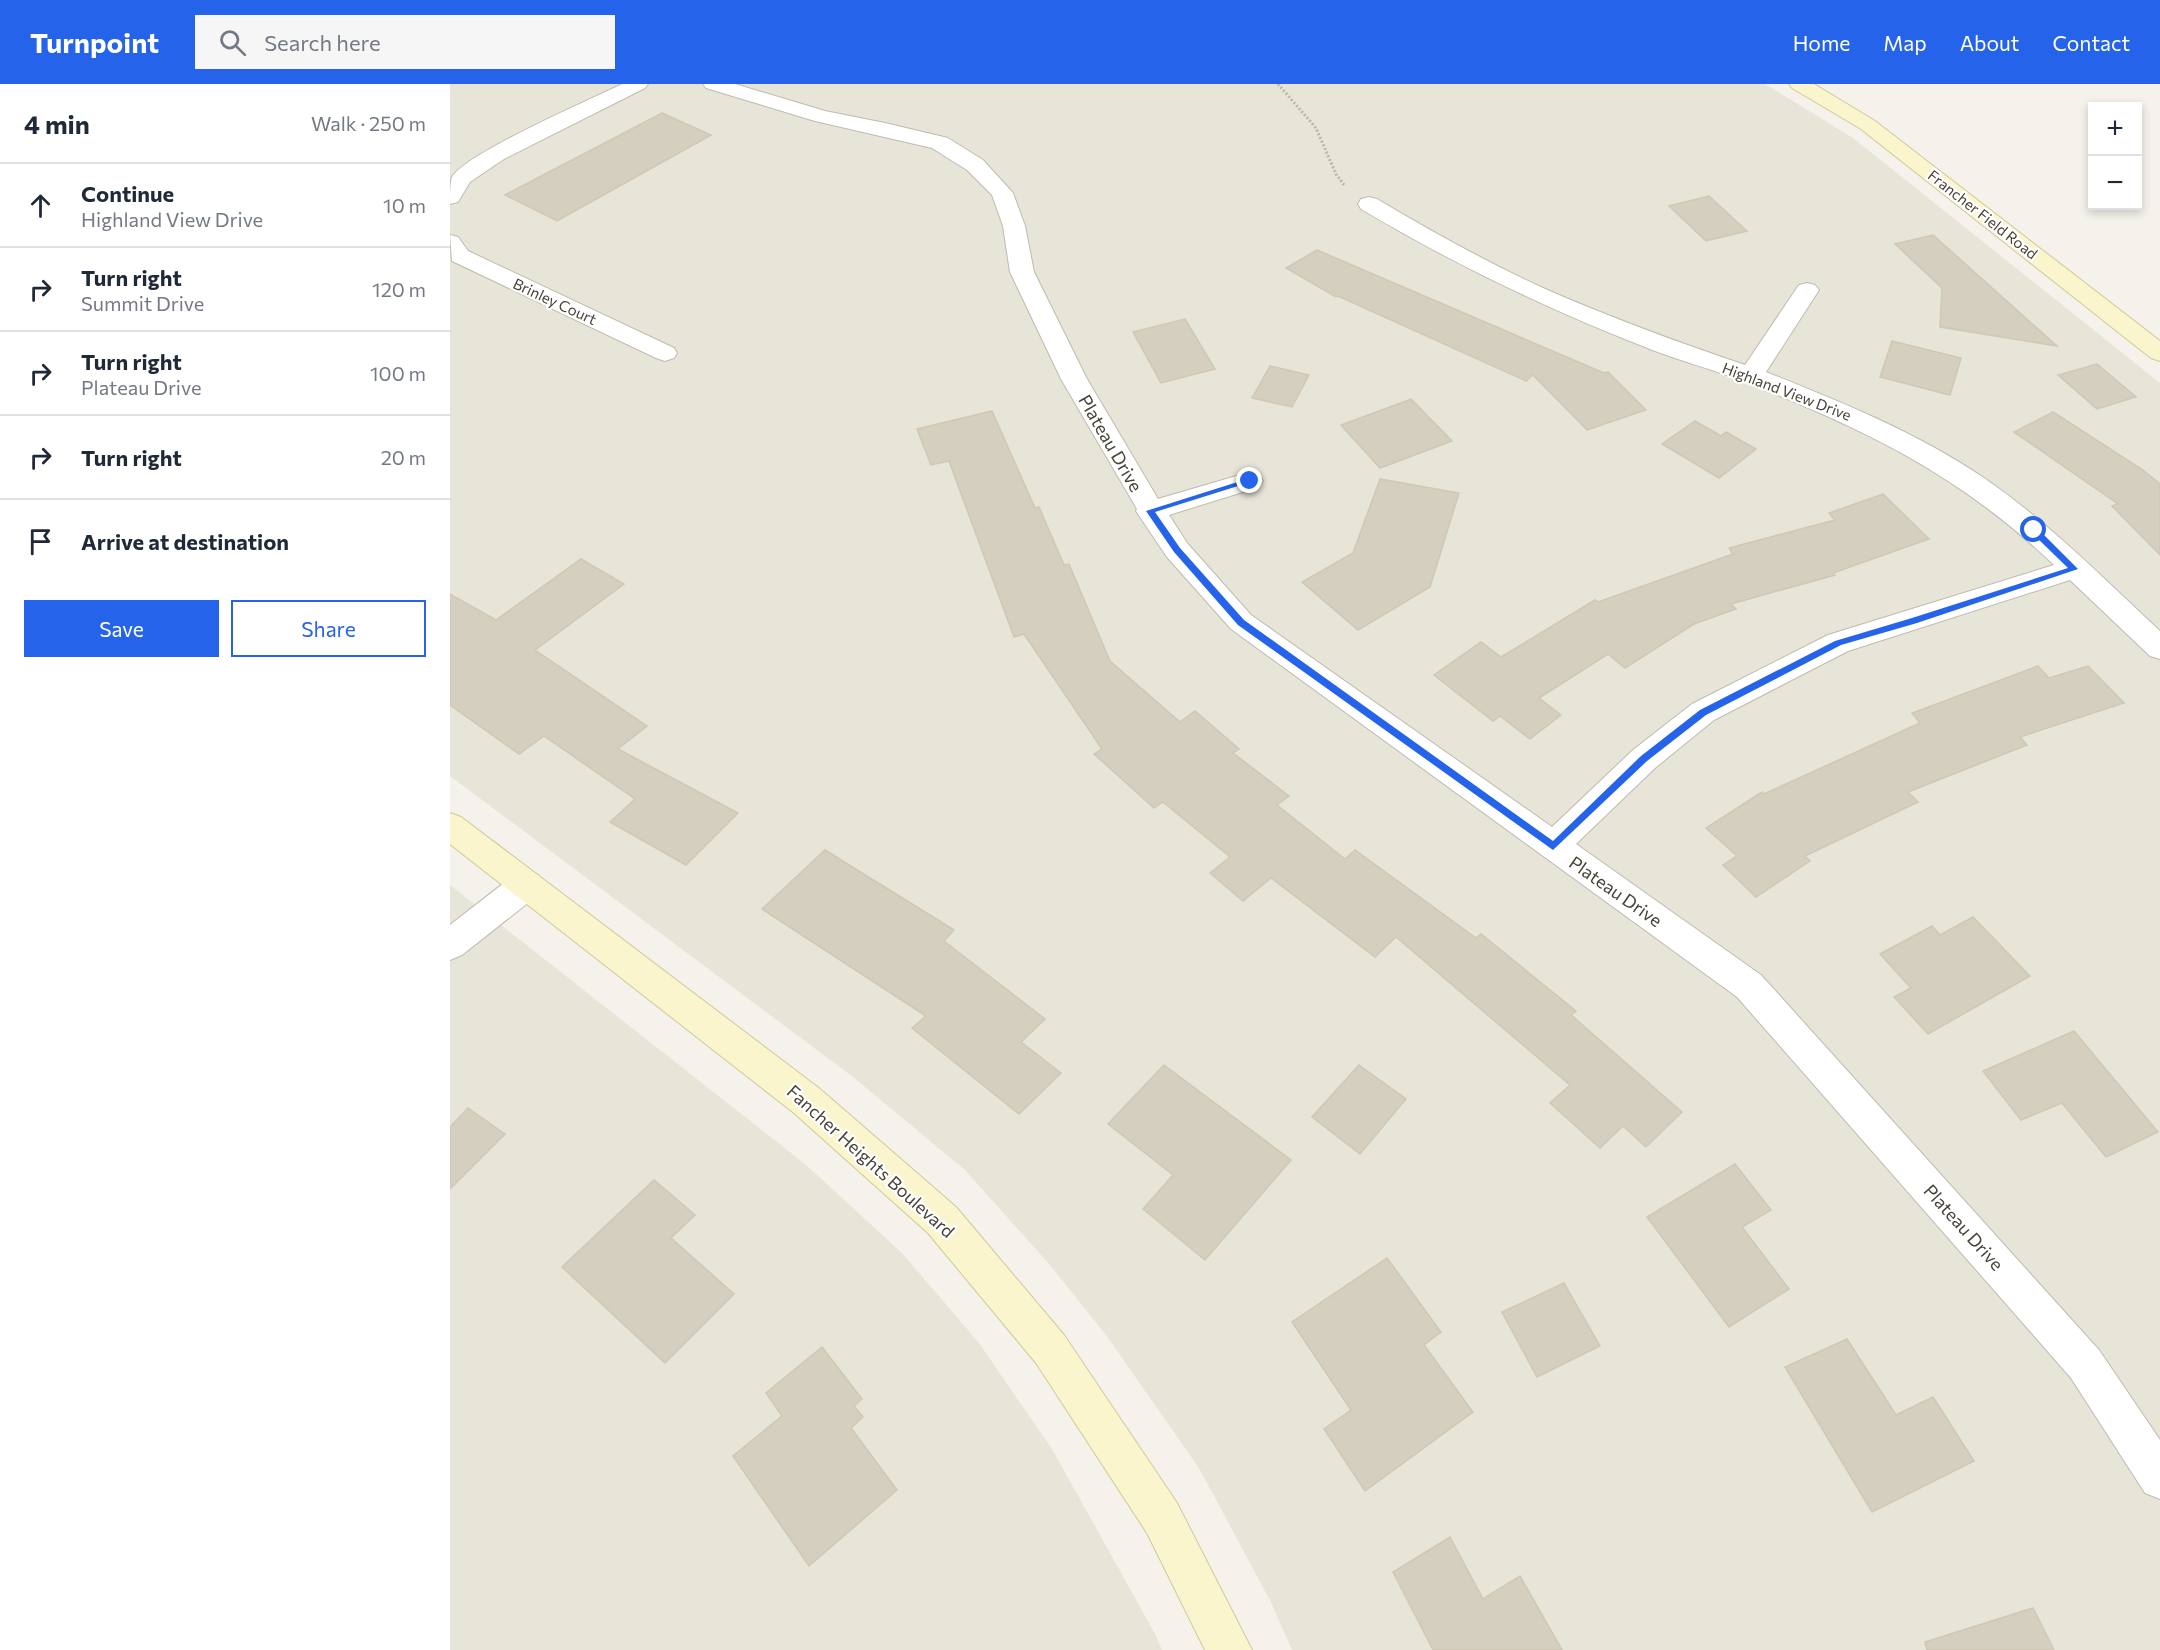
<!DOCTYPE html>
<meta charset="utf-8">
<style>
:root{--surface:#fff;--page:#f6f6f7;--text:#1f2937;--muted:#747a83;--line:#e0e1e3;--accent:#2563eb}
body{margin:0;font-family:Commissioner,sans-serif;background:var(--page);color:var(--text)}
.controls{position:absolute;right:18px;top:18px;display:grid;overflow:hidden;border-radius:0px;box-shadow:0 3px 9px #0003}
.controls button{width:54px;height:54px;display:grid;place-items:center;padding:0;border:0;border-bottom:2px solid var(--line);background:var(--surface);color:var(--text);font:30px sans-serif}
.stop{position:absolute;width:18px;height:18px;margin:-14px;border:4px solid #2563eb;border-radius:50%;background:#fff}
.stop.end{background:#2563eb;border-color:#fff;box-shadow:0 2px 6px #0008}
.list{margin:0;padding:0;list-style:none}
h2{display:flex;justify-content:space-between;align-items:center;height:78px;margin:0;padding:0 24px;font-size:26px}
h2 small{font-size:20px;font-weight:400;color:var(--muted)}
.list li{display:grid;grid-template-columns:39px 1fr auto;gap:18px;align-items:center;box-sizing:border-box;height:84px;padding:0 24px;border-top:2px solid var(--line)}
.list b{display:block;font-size:22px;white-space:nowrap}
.list p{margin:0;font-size:20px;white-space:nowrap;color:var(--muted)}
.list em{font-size:20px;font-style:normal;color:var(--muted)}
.actions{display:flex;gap:12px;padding:18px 24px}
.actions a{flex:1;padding:14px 0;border:2px solid var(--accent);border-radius:0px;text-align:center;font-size:21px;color:var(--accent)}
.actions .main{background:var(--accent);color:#fff}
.icon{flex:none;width:33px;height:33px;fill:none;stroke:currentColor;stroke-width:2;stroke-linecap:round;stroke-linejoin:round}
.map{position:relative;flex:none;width:1710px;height:1566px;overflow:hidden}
header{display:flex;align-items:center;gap:36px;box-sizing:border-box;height:84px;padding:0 30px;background:var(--accent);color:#fff}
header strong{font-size:28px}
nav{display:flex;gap:33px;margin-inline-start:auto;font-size:21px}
.search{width:420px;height:54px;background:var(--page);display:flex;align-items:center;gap:15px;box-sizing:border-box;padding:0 21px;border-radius:0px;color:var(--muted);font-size:22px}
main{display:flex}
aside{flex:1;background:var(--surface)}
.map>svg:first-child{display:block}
</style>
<header>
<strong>Turnpoint</strong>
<div class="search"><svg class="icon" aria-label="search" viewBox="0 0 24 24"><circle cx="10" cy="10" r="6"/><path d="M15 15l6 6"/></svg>Search here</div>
<nav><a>Home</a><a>Map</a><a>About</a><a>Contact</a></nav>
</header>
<main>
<aside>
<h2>4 min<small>Walk · 250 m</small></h2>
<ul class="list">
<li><svg class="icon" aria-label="ahead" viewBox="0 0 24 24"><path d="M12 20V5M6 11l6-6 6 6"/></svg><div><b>Continue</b><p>Highland View Drive</p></div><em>10 m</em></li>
<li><svg class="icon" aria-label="right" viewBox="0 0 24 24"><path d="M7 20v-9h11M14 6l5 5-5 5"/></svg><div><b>Turn right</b><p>Summit Drive</p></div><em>120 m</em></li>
<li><svg class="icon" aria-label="right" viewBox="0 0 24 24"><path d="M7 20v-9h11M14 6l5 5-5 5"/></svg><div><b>Turn right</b><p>Plateau Drive</p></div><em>100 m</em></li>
<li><svg class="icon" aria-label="right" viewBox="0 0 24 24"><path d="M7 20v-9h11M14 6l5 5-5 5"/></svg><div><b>Turn right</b></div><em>20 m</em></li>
<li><svg class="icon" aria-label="arrive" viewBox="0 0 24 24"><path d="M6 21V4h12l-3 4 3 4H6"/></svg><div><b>Arrive at destination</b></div></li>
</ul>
<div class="actions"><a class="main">Save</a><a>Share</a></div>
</aside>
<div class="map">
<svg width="1710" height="1566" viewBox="0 0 1710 1566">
<rect width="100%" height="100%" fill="#f4f2ea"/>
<g fill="#e7e4d8">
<polygon points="0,0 1315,0 1403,54 1710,299 1710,1566 842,1566 821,1518 749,1384 656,1251 600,1181 515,1086 403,993 0,692"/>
<polygon points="0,801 355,1080 452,1169 529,1259 602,1365 704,1548 712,1566 0,1566"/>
</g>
<g fill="#d5cfc0" stroke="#cfc8b4" stroke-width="1.5">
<polygon points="212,29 261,51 107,137 55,111"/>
<polygon points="1259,112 1297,147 1256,157 1219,122"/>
<polygon points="1483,151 1607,262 1490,243 1492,204 1445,160"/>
<polygon points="867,166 1154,289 1158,288 1196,326 1137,346 1083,291 1076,297 888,212 886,213 836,184"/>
<polygon points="735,235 765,285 711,299 683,248"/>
<polygon points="1442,257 1511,274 1500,311 1430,293"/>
<polygon points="1647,280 1686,313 1647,325 1608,291"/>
<polygon points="820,282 859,291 842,323 802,314"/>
<polygon points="961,315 1002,357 930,384 891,341"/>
<polygon points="542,327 585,424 589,423 614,481 619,480 660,577 730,638 745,627 789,665 783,669 839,712 827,721 895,775 905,766 1026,854 1031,850 1126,927 1121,931 1232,1028 1196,1063 1173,1042 1150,1064 1100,1019 1120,1001 946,853 925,873 821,794 793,817 760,789 780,773 713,718 704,724 644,670 652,665 574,550 564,553 499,377 481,381 467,345"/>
<polygon points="1603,328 1693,386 1710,400 1710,471 1662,422 1668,420 1564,348"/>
<polygon points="1245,337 1271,352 1276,348 1306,365 1269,394 1212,360"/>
<polygon points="930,395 1009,409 980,503 908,546 852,498 903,469"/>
<polygon points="1433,410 1479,455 1383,489 1385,491 1281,520 1286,525 1244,540 1175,584 1158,570 1089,614 1111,631 1080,655 1050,632 1043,637 984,591 1031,558 1051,573 1145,516 1148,518 1283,470 1279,464 1385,436 1379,429"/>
<polygon points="131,475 174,500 85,566 197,642 168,665 288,729 236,781 160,738 185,715 94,652 69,670 0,621 0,510 46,536"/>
<polygon points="1588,582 1599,594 1638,582 1674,619 1570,653 1577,661 1458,708 1468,718 1355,772 1360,777 1306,813 1273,781 1287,772 1256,744 1312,708 1314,710 1470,639 1462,629"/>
<polygon points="375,766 504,846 494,857 595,935 571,958 611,989 569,1030 462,944 476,932 312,825"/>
<polygon points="1523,833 1580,892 1478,950 1444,913 1461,904 1430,870 1482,842 1490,851"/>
<polygon points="1624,947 1708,1048 1656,1073 1612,1019 1571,1036 1533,987"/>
<polygon points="714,981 841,1076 755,1176 693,1125 723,1091 658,1040"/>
<polygon points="909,981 956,1015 910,1070 862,1033"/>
<polygon points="18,1024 55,1050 0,1105 0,1043"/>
<polygon points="1285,1080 1321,1126 1292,1143 1339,1205 1279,1243 1197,1133"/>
<polygon points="204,1096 245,1131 221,1154 284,1210 215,1279 112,1183"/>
<polygon points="937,1174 991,1248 974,1261 1023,1328 915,1407 874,1345 901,1326 842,1238"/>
<polygon points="1114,1199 1150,1262 1087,1293 1052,1228"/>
<polygon points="1397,1255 1446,1331 1483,1313 1524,1377 1422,1428 1335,1283"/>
<polygon points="372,1263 412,1315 404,1322 413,1333 401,1344 447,1406 359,1482 283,1372 332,1332 316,1309"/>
<polygon points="1000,1453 1033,1515 1070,1492 1112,1566 983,1566 943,1488"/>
<polygon points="1583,1524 1604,1566 1477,1566 1475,1558"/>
</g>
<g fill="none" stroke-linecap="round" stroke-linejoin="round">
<defs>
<g id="street">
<path d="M172,0H198L195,4L54,75L20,98L8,118L0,120C0,112 0,99 2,93C18,68 140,16 172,0Z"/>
<path d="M253,0H285L375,27L435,39L498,54L533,76L563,109L575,142L584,188L637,295L708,415L800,388L809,391L813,397L809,403L719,431L737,459L801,531L1102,743L1183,666L1242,620L1378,551L1604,481C1510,391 1415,345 1295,298C1265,286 1234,278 1205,267C1102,227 1005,181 911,125L908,120L911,115L919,113L927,115C981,147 1036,178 1093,204C1159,233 1227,258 1295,281L1349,201L1357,199L1365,201L1369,206L1316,288C1391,318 1466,348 1534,394C1598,438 1653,494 1710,547V575L1700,572L1620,496L1398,567L1264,636L1205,684L1126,760L1311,891L1649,1266L1710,1356V1415L1695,1409L1621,1294L1287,913L781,545L717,473L686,427L687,425L611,295L560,188L553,142L542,111L517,86L482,64L365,37L256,4Z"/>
<polygon points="0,151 8,153 18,167 224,264 227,269 224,274 215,277 206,274 2,177"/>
<polygon points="76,787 88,791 93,801 88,811 12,871 0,876 0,841 64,791"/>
</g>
<g id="secondary">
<polygon points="1339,0 1364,0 1425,37 1710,257 1710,277 1701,274 1411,45 1342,4"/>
<polygon points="0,729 11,733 370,1005 506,1123 614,1251 727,1419 802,1566 755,1566 697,1449 586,1279 478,1149 344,1029 0,760"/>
</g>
</defs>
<use href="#street" stroke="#bfbbad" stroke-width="2"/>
<use href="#secondary" stroke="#d0c99c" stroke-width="2"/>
<polyline stroke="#c0b89f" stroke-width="3" stroke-dasharray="2 2" stroke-linecap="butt" points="828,0 866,44 886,90 894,101"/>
<use href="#street" fill="#fff" fill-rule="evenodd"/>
<use href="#secondary" fill="#fbf5cd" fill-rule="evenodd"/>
</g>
<polygon fill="#2563eb" points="797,395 804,397 705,428 730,464 794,536 1103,757 1191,672 1250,626 1385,557 1462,534 1618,484 1581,448 1581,444 1587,444 1628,485 1467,539 1391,561 1256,631 1197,677 1103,766 788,541 724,468 696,427"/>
<g text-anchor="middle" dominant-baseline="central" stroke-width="4.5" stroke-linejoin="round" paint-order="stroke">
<g font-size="15" fill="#474338" stroke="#fff">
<text transform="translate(1533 130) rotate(38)">Francher Field Road</text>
<text transform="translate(105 217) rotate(25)">Brinley Court</text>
<text transform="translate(1337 307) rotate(21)">Highland View Drive</text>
</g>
<g font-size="18" fill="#474338" stroke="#fff">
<text transform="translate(661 359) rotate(60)">Plateau Drive</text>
<text transform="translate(1166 807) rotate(35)">Plateau Drive</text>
<text transform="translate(421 1077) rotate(42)">Fancher Heights Boulevard</text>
<text transform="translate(1514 1143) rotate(48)">Plateau Drive</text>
</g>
</g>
</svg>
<div class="controls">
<button>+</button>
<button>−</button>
</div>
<div class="stop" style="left:1584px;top:446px"></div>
<div class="stop end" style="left:800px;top:397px"></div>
</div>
</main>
